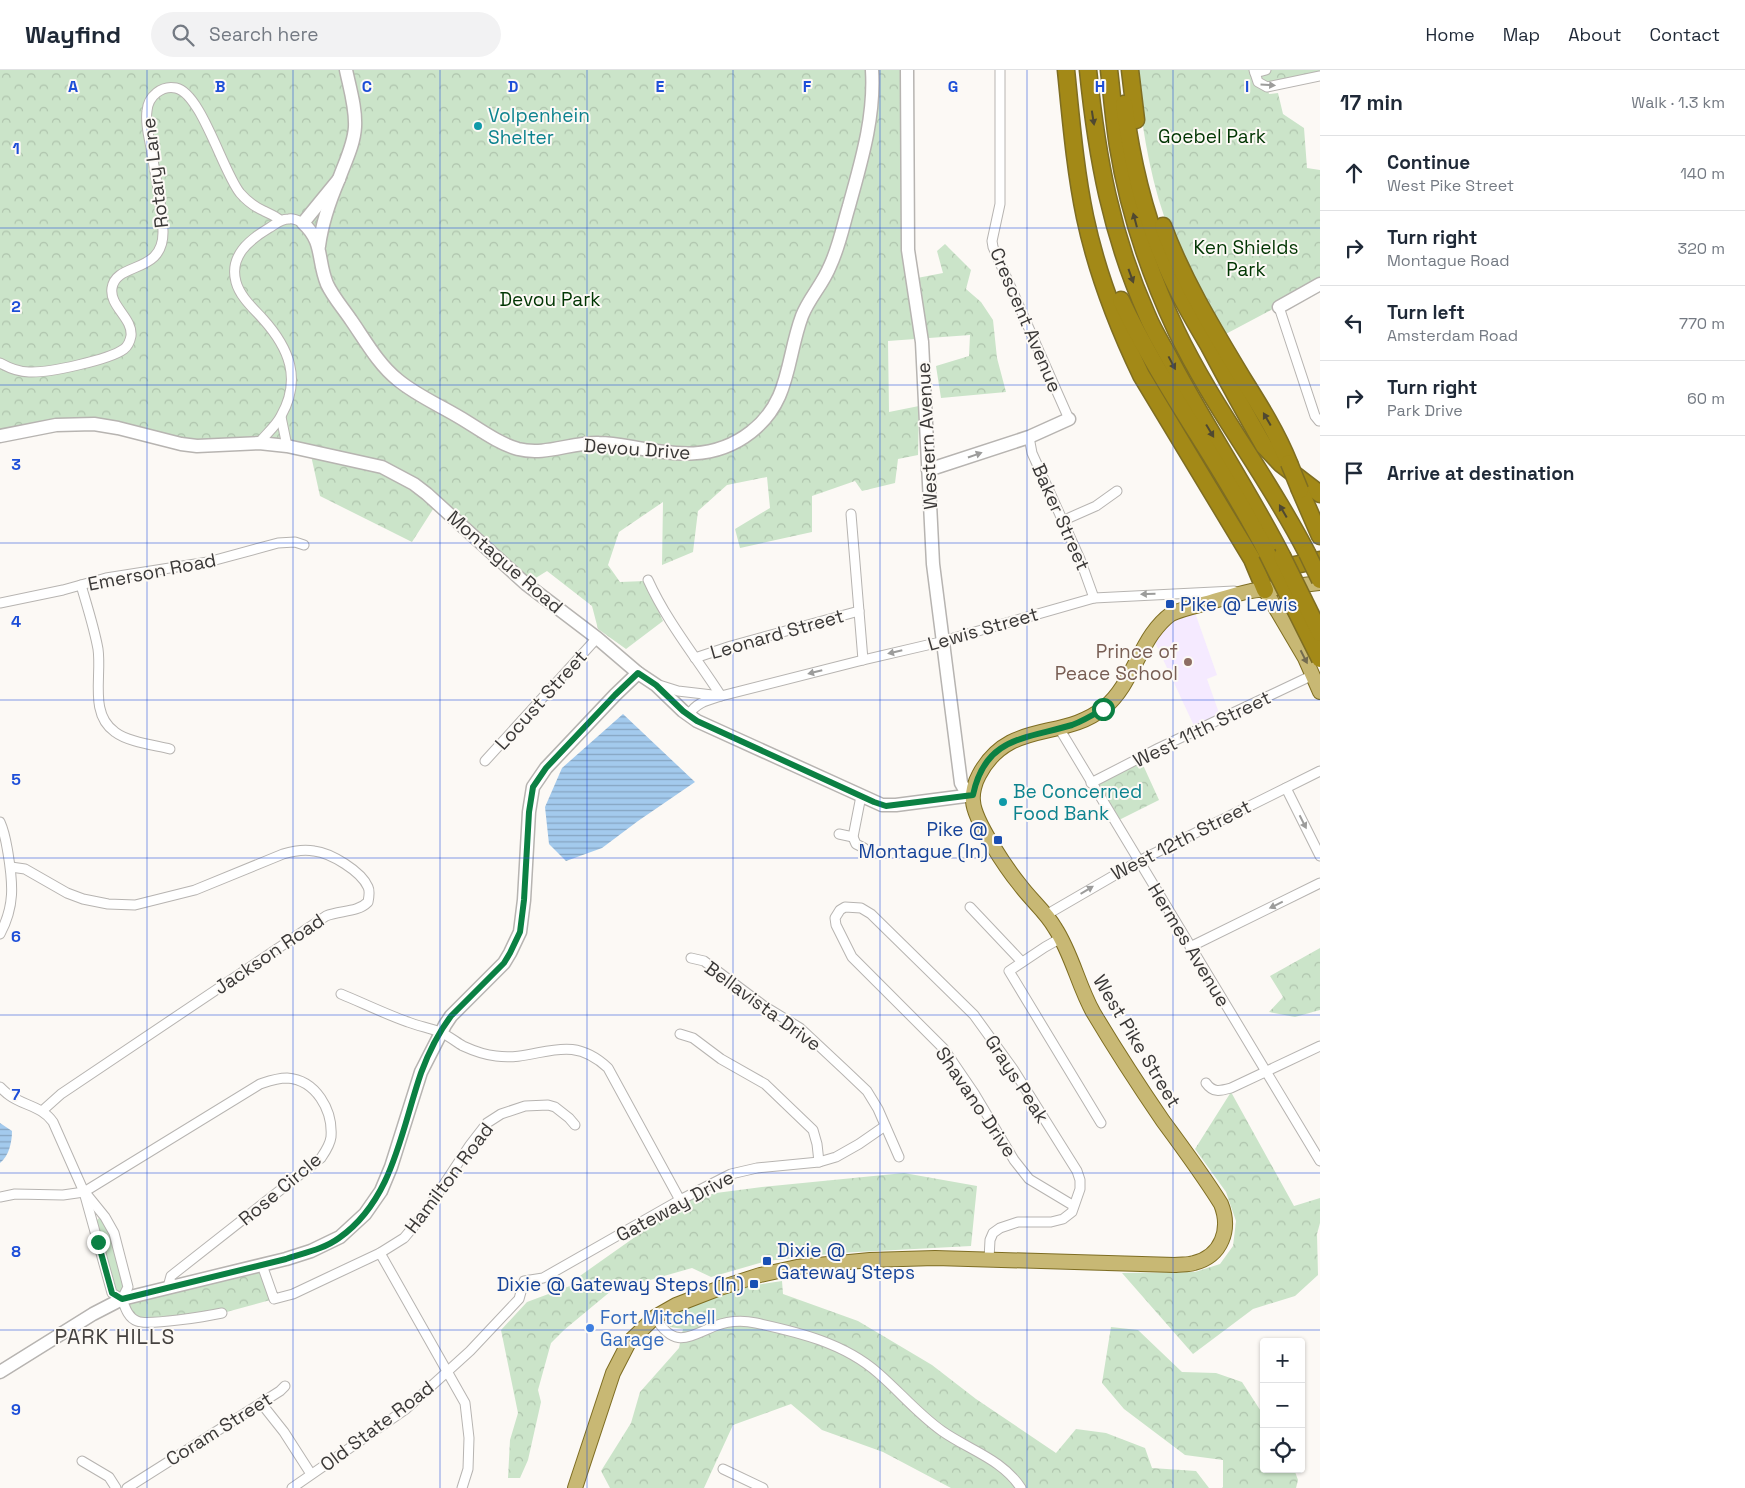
<!DOCTYPE html>
<meta charset="utf-8">
<style>
:root{--surface:#fff;--page:#f2f2f3;--text:#1f2937;--muted:#747a83;--line:#e0e1e3}
body{margin:0;font-family:"Space Grotesk",sans-serif;background:var(--page);color:var(--text)}
.controls{position:absolute;right:15px;bottom:15px;display:grid;overflow:hidden;border-radius:5px;box-shadow:0 1px 4px #0004}
.controls button{width:45px;height:45px;display:grid;place-items:center;padding:0;border:0;border-bottom:1px solid var(--line);background:var(--surface);color:var(--text);font:25px sans-serif}
.stop{position:absolute;width:15px;height:15px;margin:-11px;border:4px solid #0b8043;border-radius:50%;background:#fff}
.stop.end{background:#0b8043;border-color:#fff;box-shadow:0 1px 5px #0008}
.list{margin:0;padding:0;list-style:none}
h2{display:flex;justify-content:space-between;align-items:center;height:65px;margin:0;padding:0 20px;font-size:21px}
h2 small{font-size:16px;font-weight:400;color:var(--muted)}
.list li{display:grid;grid-template-columns:32px 1fr auto;gap:15px;align-items:center;box-sizing:border-box;height:75px;padding:0 20px;border-top:1px solid var(--line)}
.list b{display:block;font-size:19px;white-space:nowrap}
.list p{margin:0;font-size:16px;white-space:nowrap;color:var(--muted)}
.list em{font-size:16px;font-style:normal;color:var(--muted)}
.icon{flex:none;width:28px;height:28px;fill:none;stroke:currentColor;stroke-width:2;stroke-linecap:round;stroke-linejoin:round}
.map{position:relative;flex:none;width:1320px;height:1418px;overflow:hidden}
header{display:flex;align-items:center;gap:30px;box-sizing:border-box;height:70px;padding:0 25px;background:var(--surface);border-bottom:1px solid var(--line)}
header strong{font-size:24px}
nav{display:flex;gap:28px;margin-inline-start:auto;font-size:18px}
.search{width:350px;height:45px;background:var(--page);display:flex;align-items:center;gap:12px;box-sizing:border-box;padding:0 18px;border-radius:28px;color:var(--muted);font-size:19px}
main{display:flex}
aside{flex:1;background:var(--surface)}
.map>svg:first-child{display:block}
</style>
<header>
<strong>Wayfind</strong>
<div class="search"><svg class="icon" aria-label="search" viewBox="0 0 24 24"><circle cx="10" cy="10" r="6"/><path d="M15 15l6 6"/></svg>Search here</div>
<nav><a>Home</a><a>Map</a><a>About</a><a>Contact</a></nav>
</header>
<main>
<div class="map">
<svg width="1320" height="1418" viewBox="0 0 1320 1418">
<defs>
<pattern id="forest-crowns" width="20" height="18" patternUnits="userSpaceOnUse" patternTransform="scale(1.25)"><rect width="20" height="18" fill="#cbe4c9"/><path d="M2 6a3 3 0 1 1 6 0M12 15a3 3 0 1 1 6 0" fill="none" stroke="#afc4ad"/></pattern>
<pattern id="water-rules" width="6" height="5" patternUnits="userSpaceOnUse" patternTransform="scale(1.25)"><rect width="6" height="5" fill="#a3caed"/><path d="M0 2.5h6" fill="none" stroke="#86a5c1"/></pattern>
</defs>
<rect width="100%" height="100%" fill="#fcf9f5"/>
<polygon fill="#f5eaff" points="1193,537 1217,605 1207,609 1219,643 1217,650 1196,660 1154,570 1160,554"/>
<polygon fill="#cbe4c9" points="99,1148 102,1148 108,1158 125,1215 123,1222 118,1223 114,1219 96,1151"/>
<g fill="url(#forest-crowns)">
<polygon points="0,0 907,0 912,209 943,203 937,181 945,174 971,200 966,219 981,232 993,250 997,288 1006,322 941,328 936,296 969,286 970,265 888,271 889,342 919,336 918,385 898,389 895,413 862,421 855,411 812,426 812,462 740,478 735,459 770,438 767,407 727,415 698,441 693,482 662,495 663,432 619,462 608,495 620,512 645,511 663,551 626,579 598,559 592,536 547,501 526,514 437,433 412,472 320,426 310,381 197,376 94,354 0,366"/>
<path d="M1136,0H1320V6L1267,17L1269,24L1278,23L1283,44L1304,58L1307,98L1320,100V214L1222,266C1201,227 1178,188 1164,146C1148,99 1141,49 1136,0Z"/>
<polygon points="1138,689 1143,695 1159,730 1115,752 1091,713"/>
<polygon points="1320,878 1320,940 1295,947 1269,942 1283,927 1270,906"/>
<polygon points="1231,1022 1294,1136 1320,1128 1320,1153 1317,1164 1318,1205 1295,1226 1253,1239 1193,1284 1122,1203 1195,1202 1220,1194 1233,1176 1236,1151 1226,1122 1195,1079"/>
<polygon points="904,1103 977,1116 971,1176 839,1183 767,1191 711,1207 692,1198 611,1221 564,1260 551,1273 538,1320 541,1332 528,1390 520,1408 508,1408 510,1370 518,1343 501,1260 527,1232 578,1213 577,1208 686,1131 716,1123 762,1117"/>
<polygon points="262,1195 274,1229 219,1244 135,1251 122,1229"/>
<polygon points="782,1211 783,1224 858,1251 932,1295 976,1329 1056,1383 1076,1359 1106,1363 1145,1378 1152,1398 1196,1401 1209,1418 951,1418 883,1382 822,1360 791,1334 733,1355 704,1418 610,1418 601,1401 631,1353 640,1322 679,1278 683,1259 670,1257 670,1245 743,1217"/>
<polygon points="1111,1257 1138,1260 1182,1302 1216,1303 1242,1312 1264,1346 1264,1399 1294,1399 1298,1410 1296,1418 1222,1418 1223,1417 1223,1390 1185,1385 1124,1339 1102,1313"/>
</g>
<g fill="url(#water-rules)">
<polygon points="623,644 695,712 638,751 602,778 566,791 549,774 545,737 562,698"/>
<path d="M0,1053L12,1061C12,1072 9,1086 0,1093Z"/>
</g>
<g fill="none" stroke-linecap="round" stroke-linejoin="round">
<defs>
<g id="street">
<polyline points="1000,0 1000,134 992,171 993,177 1069,349"/>
<polyline points="1254,0 1258,12 1267,17 1320,6"/>
<polyline points="1255,3 1266,0"/>
<polyline points="1279,237 1315,346 1319,351"/>
<path d="M0,293C9,298 19,302 29,302C48,303 109,290 124,279C128,276 130,271 131,266C133,248 109,236 112,218C116,191 164,205 163,161C162,133 155,105 151,78C149,66 145,53 147,41C148,26 162,15 176,18C201,23 223,102 240,123C246,130 255,137 264,141C270,144 275,146 280,150"/>
<polyline points="281,347 287,376"/>
<polyline points="1029,367 1032,383 1080,489 1094,528"/>
<path d="M259,373C266,364 276,356 281,346C302,309 289,278 263,249C254,239 240,227 236,212C229,186 249,170 269,158C276,154 280,149 289,149C294,148 299,151 303,153"/>
<polyline points="851,444 863,590"/>
<polyline points="1062,451 1096,436 1117,421"/>
<path d="M648,510C667,552 696,587 721,626C708,630 695,633 689,645"/>
<path d="M81,515C87,536 94,557 98,579C102,606 89,644 115,662C128,672 154,675 170,679"/>
<polyline points="0,533 63,520 106,508 208,492 278,473 295,472 304,475"/>
<polyline points="695,588 731,576 859,541"/>
<polyline points="659,615 678,621 721,626 863,590 936,573 1094,528 1234,521"/>
<polyline points="1059,658 1320,1091"/>
<polyline points="485,691 597,568"/>
<polyline points="1091,713 1159,678 1313,605"/>
<polyline points="1286,718 1320,786"/>
<polyline points="861,726 853,767 856,774 864,778"/>
<path d="M0,752C5,763 6,772 8,783C13,814 15,836 0,864"/>
<polyline points="839,764 853,767"/>
<path d="M11,797L25,799L67,823L83,829L108,834L135,835L195,820L283,784C293,781 304,779 314,781C331,783 361,801 368,817C370,821 369,827 368,832C357,843 340,840 326,846L61,1024L42,1041"/>
<polyline points="970,837 1022,892"/>
<polyline points="1046,845 1139,791 1320,701"/>
<polyline points="1061,868 1045,877 1009,901 1101,1053"/>
<polyline points="1190,877 1320,813"/>
<polyline points="691,888 704,891 764,936 800,958 846,1001 867,1021 878,1039 899,1087"/>
<path d="M341,924C363,933 385,944 408,952C418,956 430,958 440,962C449,966 456,972 463,976C474,981 485,985 496,986C539,992 568,960 608,998L680,1130"/>
<polyline points="680,964 693,968 721,989 765,1014 813,1060 817,1074 819,1092"/>
<path d="M1206,1013C1213,1023 1220,1021 1231,1018L1320,976"/>
<path d="M0,1017C3,1020 6,1023 9,1025C24,1036 42,1036 53,1052L84,1122L112,1223L122,1229"/>
<polyline points="88,1126 105,1147 114,1163 128,1217 122,1229"/>
<path d="M0,1127L15,1124L63,1125L84,1122L260,1014C269,1011 277,1008 287,1008C316,1010 333,1040 331,1067C330,1075 325,1082 321,1088L171,1206L168,1217"/>
<polyline points="380,1183 465,1333 469,1368 468,1399 462,1418"/>
<polyline points="989,1189 990,1170 993,1163 1000,1158 1018,1152 1051,1152 1063,1149 1072,1142 1080,1119 1080,1110 1077,1101 1013,999 974,945 871,844 861,838 845,837 840,840 835,848 836,855 852,887 944,979 974,1023 1014,1090 1029,1109 1074,1136"/>
<polyline points="262,1195 274,1229 293,1224 329,1207 380,1183 404,1168 425,1143 470,1075 487,1053 501,1044 525,1036 548,1035 555,1037 569,1048 575,1055"/>
<path d="M122,1229C125,1237 128,1248 137,1251C147,1256 208,1246 222,1243"/>
<path d="M655,1247C674,1279 688,1267 715,1256C728,1251 742,1250 756,1253C798,1262 844,1273 878,1303C900,1322 918,1344 942,1361C969,1380 1002,1389 1021,1418"/>
<polyline points="261,1333 284,1362 311,1404"/>
<polyline points="82,1391 109,1407 116,1418"/>
<polyline points="723,1399 763,1418"/>
<polyline points="127,1418 280,1321 285,1316"/>
<polyline points="292,1418 406,1339 470,1281 519,1229 524,1211 543,1208 680,1130 731,1104 757,1098 819,1092 836,1087 859,1074 885,1056"/>
</g>
<g id="secondary">
<polyline points="907,0 908,180 922,272 933,494 961,713 965,720 973,725"/>
<path d="M339,109L303,153C324,172 317,190 327,214C333,227 343,238 351,250C365,270 378,294 398,310C416,325 439,335 459,347C478,358 497,373 518,379C546,386 571,372 599,373C610,373 621,375 632,377C675,385 714,391 751,362C791,331 786,289 802,246C809,228 823,214 830,196C839,177 843,156 849,136C861,92 875,47 872,0"/>
<path d="M319,176C322,153 330,130 339,109C345,92 354,75 355,57C356,38 350,19 346,0"/>
<polyline points="1279,237 1320,214"/>
<polyline points="0,366 56,355 94,354 118,358 181,374 197,376 259,373 287,376 382,397 414,414 427,424 526,514 597,568 638,603 656,615 683,641 697,651 882,735 896,735 973,725"/>
<polyline points="928,400 1029,367 1069,349"/>
<polyline points="0,1302 93,1244 122,1229 286,1189 311,1181 340,1167 365,1144 381,1121 391,1097 421,1002 445,955 451,946 504,893 510,883 520,862 524,830 529,742 533,717 546,698 615,625 638,603"/>
</g>
<g id="primary">
<polyline points="1265,520 1305,588 1320,622"/>
<path d="M575,1418L613,1303L629,1272L655,1247L676,1235L720,1218L760,1205L797,1197L870,1190L935,1188L1175,1195C1181,1194 1188,1195 1194,1193C1222,1186 1231,1159 1221,1134C1203,1105 1183,1078 1163,1051C1139,1016 1115,979 1093,942C1078,915 1072,884 1055,858C1046,842 1031,830 1020,815C1007,799 974,751 973,731C972,723 975,712 979,705C1009,648 1063,672 1105,637C1127,619 1136,587 1152,564C1157,557 1164,549 1171,544C1181,539 1196,536 1207,533C1221,529 1236,524 1251,521C1274,518 1297,516 1320,513"/>
</g>
<g id="highway">
<path d="M1066,0C1071,49 1075,99 1085,147C1096,199 1118,257 1141,305L1252,489L1265,520"/>
<path d="M1088,0C1097,88 1111,164 1147,245C1153,260 1162,274 1170,289C1205,356 1247,418 1282,486"/>
<path d="M1109,0C1112,25 1114,51 1118,76C1128,139 1149,202 1176,260C1213,338 1268,406 1307,483"/>
<polyline points="1130,0 1136,50"/>
<path d="M1124,34C1131,86 1142,137 1162,185C1174,217 1192,247 1209,276C1227,310 1245,343 1264,376L1281,394L1320,424"/>
<path d="M1163,156C1183,210 1213,259 1243,309C1260,336 1277,363 1289,393"/>
<path d="M1121,230C1162,318 1223,396 1267,483"/>
<polyline points="1300,420 1320,466"/>
<polyline points="1274,499 1320,490"/>
</g>
</defs>
<use href="#street" stroke="#b7b4b1" stroke-width="11"/>
<use href="#secondary" stroke="#b7b4b1" stroke-width="15"/>
<use href="#primary" stroke="#7e6d22" stroke-width="16"/>
<use href="#highway" stroke="#7e6d22" stroke-width="19"/>
<use href="#street" stroke="#fff" stroke-width="9"/>
<use href="#secondary" stroke="#fff" stroke-width="12"/>
<use href="#primary" stroke="#c8b874" stroke-width="14"/>
<use href="#highway" stroke="#a38917" stroke-width="16"/>
<defs>
<g id="highway-bridge">
<polyline points="1289,393 1300,420"/>
<polyline points="1267,483 1320,589"/>
<polyline points="1307,483 1320,510"/>
<polyline points="1282,486 1320,563"/>
</g>
</defs>
<use href="#highway-bridge" stroke="#7e6d22" stroke-width="19" stroke-linecap="butt"/>
<use href="#highway-bridge" stroke="#a38917" stroke-width="16"/>
</g>
<defs><path id="oneway-solid" d="M-6-.8H1V-3.2L6.5 0L1 3.2V.8H-6Z" transform="scale(1.25)"/></defs>
<g fill="#9c9c9b">
<use href="#oneway-solid" transform="translate(1268 15) rotate(4)"/>
<use href="#oneway-solid" transform="translate(975 385) rotate(-19)"/>
<use href="#oneway-solid" transform="translate(1148 524) rotate(178)"/>
<use href="#oneway-solid" transform="translate(895 582) rotate(167)"/>
<use href="#oneway-solid" transform="translate(815 602) rotate(166)"/>
<use href="#oneway-solid" transform="translate(1303 752) rotate(63)"/>
<use href="#oneway-solid" transform="translate(1087 820) rotate(-31)"/>
<use href="#oneway-solid" transform="translate(1276 835) rotate(154)"/>
</g>
<g fill="#4f4831">
<use href="#oneway-solid" transform="translate(1093 48) rotate(81)"/>
<use href="#oneway-solid" transform="translate(1135 150) rotate(-105)"/>
<use href="#oneway-solid" transform="translate(1131 206) rotate(70)"/>
<use href="#oneway-solid" transform="translate(1172 293) rotate(62)"/>
<use href="#oneway-solid" transform="translate(1267 349) rotate(-120)"/>
<use href="#oneway-solid" transform="translate(1210 361) rotate(59)"/>
<use href="#oneway-solid" transform="translate(1283 441) rotate(-120)"/>
</g>
<use fill="#736b4f" href="#oneway-solid" transform="translate(1304 587) rotate(63)"/>
<g fill="none" stroke-linecap="round" stroke-linejoin="round">
<path stroke="#0b8043" stroke-width="6" d="M98,1172L112,1223L122,1229L286,1189C304,1183 324,1179 339,1168C393,1130 401,1061 421,1003C428,984 439,962 451,946L504,893L510,883L520,862L524,830L529,742L533,717L546,698L615,625L638,603L656,615L683,641L697,651L874,732L886,736L973,725C985,667 1025,669 1072,655C1083,651 1093,645 1103,639"/>
</g>
<path fill="none" stroke="#1d4ed8" stroke-width="1" stroke-opacity="0.55" d="M147,0V1418M293,0V1418M440,0V1418M587,0V1418M733,0V1418M880,0V1418M1027,0V1418M1173,0V1418M0,158H1320M0,315H1320M0,473H1320M0,630H1320M0,788H1320M0,945H1320M0,1103H1320M0,1260H1320"/>
<g fill="#0f9aa8" stroke="#fcf9f5" stroke-width="2">
<circle cx="478" cy="56" r="5"/>
<circle cx="1003" cy="732" r="5"/>
</g>
<g fill="#1a4fb4" stroke="#fcf9f5" stroke-width="2">
<rect x="1165" y="529" width="10" height="10" rx="2.5"/>
<rect x="993" y="765" width="10" height="10" rx="2.5"/>
<rect x="762" y="1186" width="10" height="10" rx="2.5"/>
<rect x="749" y="1209" width="10" height="10" rx="2.5"/>
</g>
<circle fill="#8d6e63" stroke="#fcf9f5" stroke-width="2" cx="1188" cy="592" r="5"/>
<circle fill="#3f7fe0" stroke="#fcf9f5" stroke-width="2" cx="590" cy="1258" r="5"/>
<g text-anchor="middle" dominant-baseline="central" stroke-width="4" stroke-linejoin="round" paint-order="stroke">
<g font-size="19" fill="#0d838f" stroke="#fcf9f5" text-anchor="start">
<text x="488" y="45">Volpenhein<tspan x="488" dy="22">Shelter</tspan></text>
<text x="1013" y="721">Be Concerned<tspan x="1013" dy="22">Food Bank</tspan></text>
</g>
<g font-size="19" fill="#003502" stroke="#fcf9f5">
<text x="1212" y="66">Goebel Park</text>
<text x="1246" y="177">Ken Shields<tspan x="1246" dy="22">Park</tspan></text>
<text x="550" y="229">Devou Park</text>
</g>
<g font-size="19" fill="#3a3837" stroke="#fcf9f5">
<text transform="translate(155 103) rotate(-97)">Rotary Lane</text>
<text transform="translate(1026 250) rotate(67)">Crescent Avenue</text>
<text transform="translate(927 366) rotate(-93)">Western Avenue</text>
<text transform="translate(637 379) rotate(4)">Devou Drive</text>
<text transform="translate(1061 447) rotate(66)">Baker Street</text>
<text transform="translate(505 492) rotate(41)">Montague Road</text>
<text transform="translate(152 502) rotate(-11)">Emerson Road</text>
<text transform="translate(983 559) rotate(-16)">Lewis Street</text>
<text transform="translate(777 564) rotate(-16)">Leonard Street</text>
<text transform="translate(541 630) rotate(-48)">Locust Street</text>
<text transform="translate(1202 659) rotate(-26)">West 11th Street</text>
<text transform="translate(1181 770) rotate(-27)">West 12th Street</text>
<text transform="translate(1189 875) rotate(59)">Hermes Avenue</text>
<text transform="translate(269 884) rotate(-34)">Jackson Road</text>
<text transform="translate(763 936) rotate(36)">Bellavista Drive</text>
<text transform="translate(1137 971) rotate(59)">West Pike Street</text>
<text transform="translate(1017 1009) rotate(57)">Grays Peak</text>
<text transform="translate(976 1032) rotate(56)">Shavano Drive</text>
<text transform="translate(449 1108) rotate(-53)">Hamilton Road</text>
<text transform="translate(280 1119) rotate(-40)">Rose Circle</text>
<text transform="translate(675 1136) rotate(-28)">Gateway Drive</text>
<text transform="translate(377 1356) rotate(-37)">Old State Road</text>
<text transform="translate(219 1359) rotate(-32)">Coram Street</text>
</g>
<g font-size="19" fill="#164399" stroke="#fcf9f5" text-anchor="start">
<text x="1180" y="534">Pike @ Lewis</text>
<text x="988" y="759" text-anchor="end">Pike @<tspan x="988" dy="22">Montague (In)</tspan></text>
<text x="777" y="1180">Dixie @<tspan x="777" dy="22">Gateway Steps</tspan></text>
<text x="744" y="1214" text-anchor="end">Dixie @ Gateway Steps (In)</text>
</g>
<g font-size="19" fill="#785e54" stroke="#fcf9f5" text-anchor="end">
<text x="1178" y="581">Prince of<tspan x="1178" dy="22">Peace School</tspan></text>
</g>
<g font-size="19" fill="#366cbe" stroke="#fcf9f5" text-anchor="start">
<text x="600" y="1247">Fort Mitchell<tspan x="600" dy="22">Garage</tspan></text>
</g>
<g font-size="21" letter-spacing="1" fill="#454240" stroke="#fcf9f5">
<text x="115" y="1266">PARK HILLS</text>
</g>
</g>
<g font-size="16" text-anchor="middle" font-weight="bold" fill="#1d4ed8" stroke="#fcf9f5" stroke-width="4" stroke-linejoin="round" paint-order="stroke">
<text x="73" y="22">A</text>
<text x="220" y="22">B</text>
<text x="367" y="22">C</text>
<text x="513" y="22">D</text>
<text x="660" y="22">E</text>
<text x="807" y="22">F</text>
<text x="953" y="22">G</text>
<text x="1100" y="22">H</text>
<text x="1247" y="22">I</text>
<text x="16" y="84">1</text>
<text x="16" y="242">2</text>
<text x="16" y="400">3</text>
<text x="16" y="557">4</text>
<text x="16" y="715">5</text>
<text x="16" y="872">6</text>
<text x="16" y="1030">7</text>
<text x="16" y="1187">8</text>
<text x="16" y="1345">9</text>
</g>
</svg>
<div class="controls">
<button>+</button>
<button>−</button>
<button><svg class="icon" aria-label="locate" viewBox="0 0 24 24"><circle cx="12" cy="12" r="6"/><path d="M12 2v4M12 18v4M2 12h4M18 12h4"/></svg></button>
</div>
<div class="stop" style="left:1103px;top:639px"></div>
<div class="stop end" style="left:98px;top:1172px"></div>
</div>
<aside>
<h2>17 min<small>Walk · 1.3 km</small></h2>
<ul class="list">
<li><svg class="icon" aria-label="ahead" viewBox="0 0 24 24"><path d="M12 20V5M6 11l6-6 6 6"/></svg><div><b>Continue</b><p>West Pike Street</p></div><em>140 m</em></li>
<li><svg class="icon" aria-label="right" viewBox="0 0 24 24"><path d="M7 20v-9h11M14 6l5 5-5 5"/></svg><div><b>Turn right</b><p>Montague Road</p></div><em>320 m</em></li>
<li><svg class="icon" aria-label="left" viewBox="0 0 24 24"><path d="M17 20v-9H6M10 6l-5 5 5 5"/></svg><div><b>Turn left</b><p>Amsterdam Road</p></div><em>770 m</em></li>
<li><svg class="icon" aria-label="right" viewBox="0 0 24 24"><path d="M7 20v-9h11M14 6l5 5-5 5"/></svg><div><b>Turn right</b><p>Park Drive</p></div><em>60 m</em></li>
<li><svg class="icon" aria-label="arrive" viewBox="0 0 24 24"><path d="M6 21V4h12l-3 4 3 4H6"/></svg><div><b>Arrive at destination</b></div></li>
</ul>
</aside>
</main>
